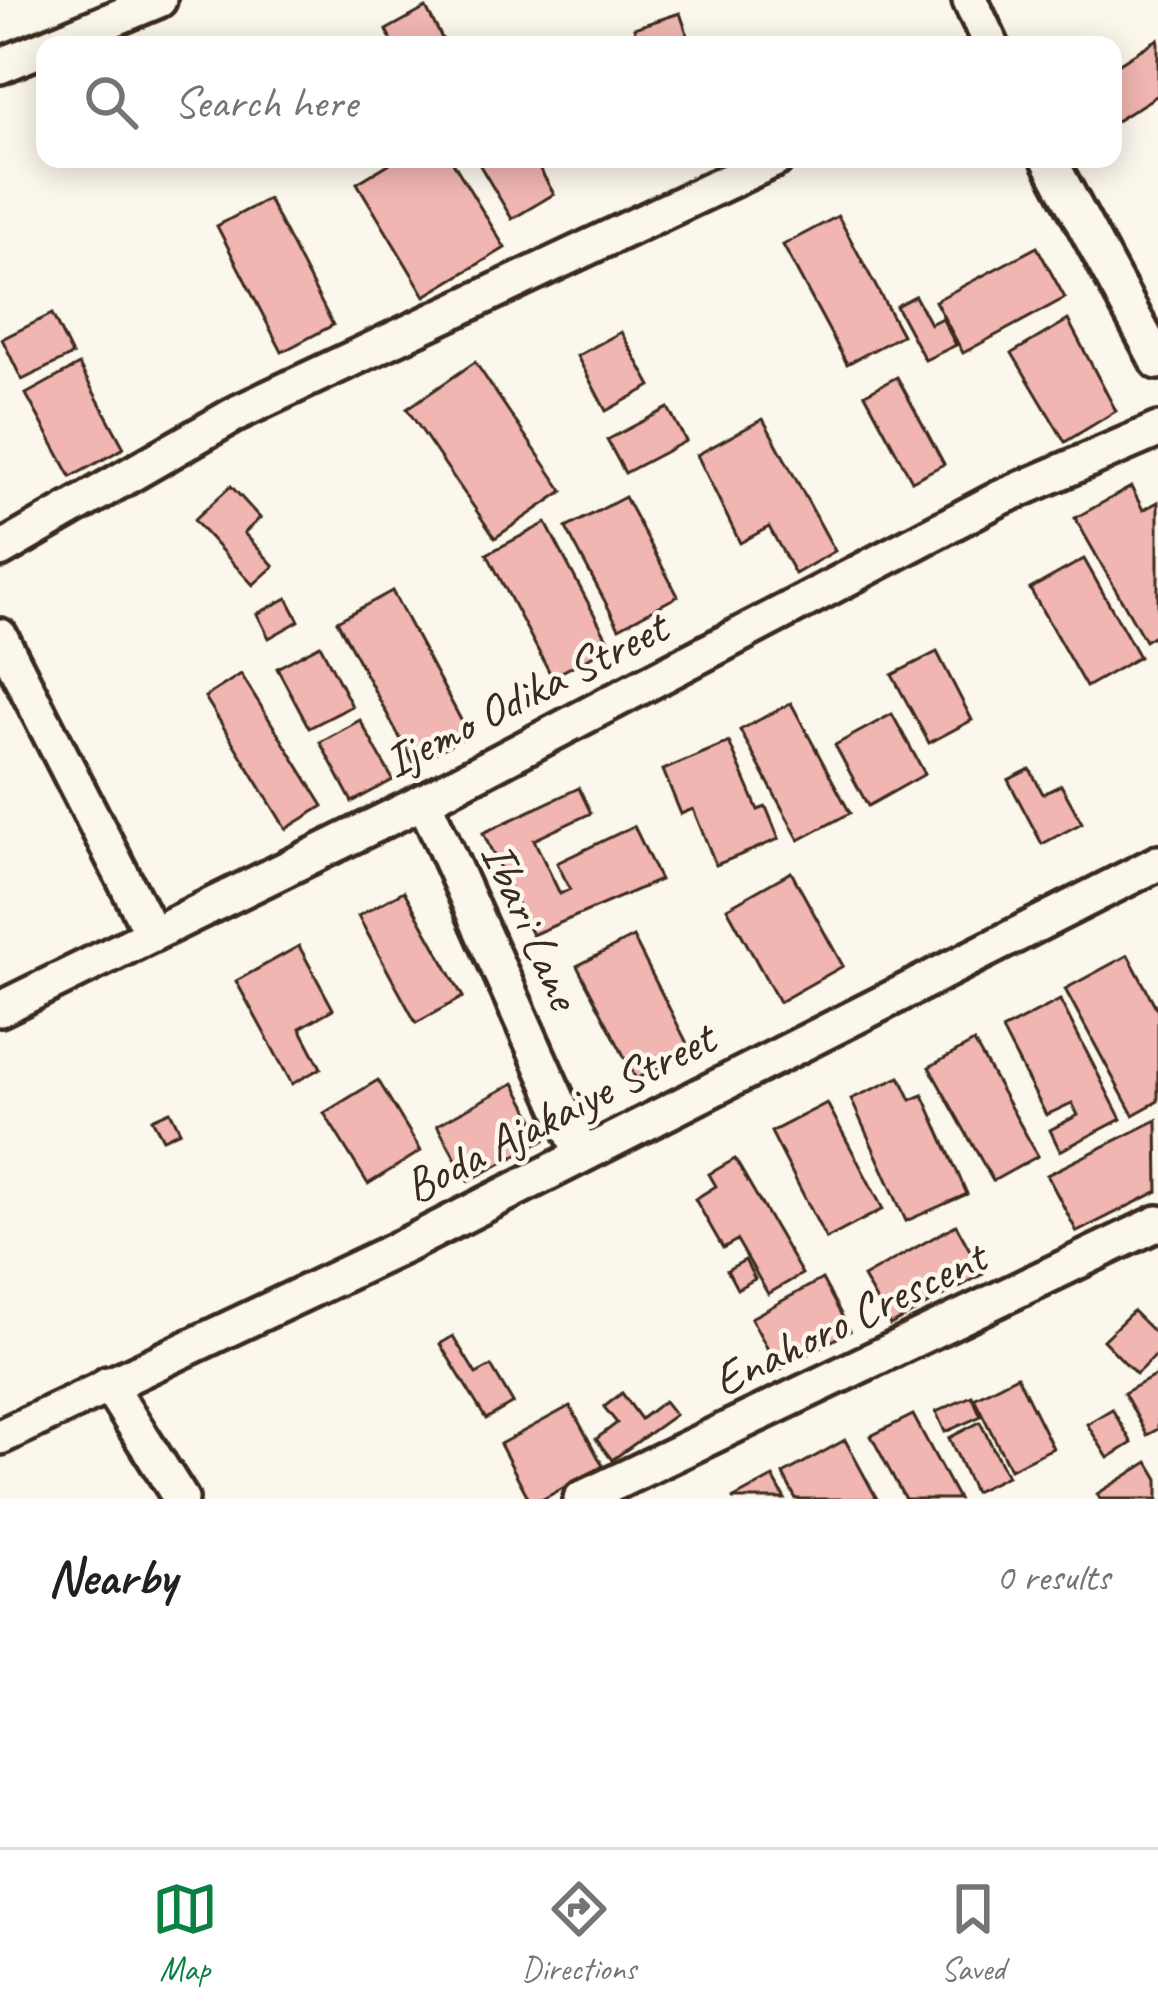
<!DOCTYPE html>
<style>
:root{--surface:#fff;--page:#f6f6f6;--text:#202124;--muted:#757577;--line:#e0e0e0;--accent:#0b8043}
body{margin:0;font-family:Caveat,sans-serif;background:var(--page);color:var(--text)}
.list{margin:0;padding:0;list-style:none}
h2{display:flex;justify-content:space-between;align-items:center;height:156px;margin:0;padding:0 48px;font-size:51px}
h2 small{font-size:39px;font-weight:400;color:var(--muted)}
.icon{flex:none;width:66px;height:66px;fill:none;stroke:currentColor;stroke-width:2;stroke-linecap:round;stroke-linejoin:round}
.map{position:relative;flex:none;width:1158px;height:1499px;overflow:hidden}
.search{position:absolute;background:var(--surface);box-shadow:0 6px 30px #0003;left:36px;right:36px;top:36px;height:132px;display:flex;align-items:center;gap:30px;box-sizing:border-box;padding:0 42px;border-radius:24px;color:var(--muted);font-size:45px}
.sheet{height:348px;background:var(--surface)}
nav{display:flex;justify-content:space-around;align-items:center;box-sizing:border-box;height:168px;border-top:3px solid var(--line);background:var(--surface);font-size:33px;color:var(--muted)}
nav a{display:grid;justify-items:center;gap:6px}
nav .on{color:var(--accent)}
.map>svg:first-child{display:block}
</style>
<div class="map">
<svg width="1158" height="1499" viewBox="0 0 1158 1499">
<rect width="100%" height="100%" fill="#fbf7ec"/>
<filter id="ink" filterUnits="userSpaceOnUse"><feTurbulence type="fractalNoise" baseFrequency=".00833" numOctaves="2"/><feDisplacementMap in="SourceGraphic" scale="24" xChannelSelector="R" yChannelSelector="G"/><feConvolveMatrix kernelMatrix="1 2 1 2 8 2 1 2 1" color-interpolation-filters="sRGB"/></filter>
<g filter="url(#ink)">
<g fill="#f1b6b1" stroke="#3b2a1e" stroke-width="3">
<polygon points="426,8 443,40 394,45 386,30"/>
<polygon points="680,13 691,45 639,45 634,28"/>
<polygon points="1158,39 1158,95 1113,123 1113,67"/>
<polygon points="397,159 451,159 505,248 425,296 357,183"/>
<polygon points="476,159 534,159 554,194 512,219"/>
<polygon points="268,199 333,325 282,352 217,226"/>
<polygon points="838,216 902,335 847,364 783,245"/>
<polygon points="1037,247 1065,298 963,353 935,301"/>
<polygon points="915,296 930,324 942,318 956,345 925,360 896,306"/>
<polygon points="52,314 72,355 22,380 2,339"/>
<polygon points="1068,320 1116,411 1065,442 1012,353"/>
<polygon points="621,332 651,386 606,411 577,356"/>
<polygon points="475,362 563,491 495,538 407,409"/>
<polygon points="79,365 124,448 71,477 26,394"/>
<polygon points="897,377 944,464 912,481 865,394"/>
<polygon points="668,408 686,441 625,473 607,440"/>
<polygon points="763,419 835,551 795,574 769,527 740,543 697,455"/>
<polygon points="231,486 260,518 244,533 274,566 253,585 194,520"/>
<polygon points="1131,487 1143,510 1158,502 1158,633 1145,641 1075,518"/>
<polygon points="625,497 678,596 619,628 566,528"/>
<polygon points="546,523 611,646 552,677 487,554"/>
<polygon points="1084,559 1139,657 1086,687 1030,589"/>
<polygon points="392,591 469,735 414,764 337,621"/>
<polygon points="287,598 299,621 269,638 257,614"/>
<polygon points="320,645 352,706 309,728 277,668"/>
<polygon points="937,652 972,720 929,743 892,675"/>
<polygon points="241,674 323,806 286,829 205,697"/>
<polygon points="791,703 850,813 799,840 740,730"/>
<polygon points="892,714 925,774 868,806 835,745"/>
<polygon points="360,720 393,780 352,802 320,742"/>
<polygon points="729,742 758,810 766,807 779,839 716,865 693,809 681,814 663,770"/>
<polygon points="1030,769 1043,794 1061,785 1082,823 1042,844 1008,780"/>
<polygon points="579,788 591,813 534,840 560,894 570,889 557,863 634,826 660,880 532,935 483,833"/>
<polygon points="791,872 843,966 779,1002 727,908"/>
<polygon points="404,891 463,997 416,1023 358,916"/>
<polygon points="633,937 691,1051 636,1079 577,966"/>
<polygon points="299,946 333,1009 300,1028 321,1068 292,1084 236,981"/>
<polygon points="1128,955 1158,1011 1158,1101 1133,1115 1065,989"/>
<polygon points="1060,1000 1121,1119 1060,1151 1050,1130 1078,1115 1072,1103 1046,1115 1002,1030"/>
<polygon points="974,1042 1038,1156 993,1181 929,1067"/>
<polygon points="900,1077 911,1100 923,1095 967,1194 906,1221 851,1099"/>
<polygon points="378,1080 421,1151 368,1184 324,1113"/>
<polygon points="514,1083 545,1140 468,1181 437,1125"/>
<polygon points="827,1103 883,1209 826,1239 771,1132"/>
<polygon points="170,1111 180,1131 163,1139 152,1119"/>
<polygon points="1157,1120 1158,1191 1077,1232 1047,1175"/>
<polygon points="735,1159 802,1274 768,1294 737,1240 723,1248 695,1199 716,1186 709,1174"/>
<polygon points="956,1225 983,1274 890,1325 863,1277"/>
<polygon points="745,1260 755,1279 737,1289 727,1270"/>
<polygon points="822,1279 850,1331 779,1370 751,1318"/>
<polygon points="1133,1311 1158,1336 1158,1353 1136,1374 1103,1340"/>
<polygon points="453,1336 476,1374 491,1366 513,1403 486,1419 440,1344"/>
<polygon points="1158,1374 1158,1429 1147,1435 1124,1393"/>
<polygon points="1017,1376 1053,1448 1010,1469 974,1398"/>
<polygon points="622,1393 641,1419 664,1401 675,1415 612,1460 596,1439 617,1423 604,1407"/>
<polygon points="972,1396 981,1416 945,1432 936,1412"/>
<polygon points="570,1406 603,1466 543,1499 529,1499 500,1444"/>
<polygon points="1112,1409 1132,1443 1108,1458 1087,1424"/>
<polygon points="913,1415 958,1499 905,1499 871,1436"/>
<polygon points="980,1422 1007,1476 974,1492 949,1438"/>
<polygon points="845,1440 877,1499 796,1499 783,1474"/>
<polygon points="1148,1462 1158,1479 1158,1499 1100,1499 1097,1494"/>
<polygon points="773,1477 785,1499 732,1499"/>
</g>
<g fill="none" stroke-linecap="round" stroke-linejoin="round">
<defs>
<g id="minor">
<polyline points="970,0 991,45"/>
<polyline points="0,66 159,0"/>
<polyline points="1049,159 1158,362"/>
<polyline points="0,550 239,412 776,159"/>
<polyline points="0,636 152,934"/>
<polyline points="424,801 581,1153"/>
<polyline points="0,1009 424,801 1000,498 1158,430"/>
<polyline points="108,1384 181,1499"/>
<polyline points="0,1437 406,1245 1158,863"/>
<polyline points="581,1499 1158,1223"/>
</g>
</defs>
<use href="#minor" stroke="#3b2a1e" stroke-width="42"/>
<use href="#minor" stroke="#fbf7ec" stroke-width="33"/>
</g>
</g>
<g text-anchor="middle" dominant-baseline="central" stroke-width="9" stroke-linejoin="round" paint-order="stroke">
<g font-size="48" fill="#3b2a1e" stroke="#fbf7ec">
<text transform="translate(525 694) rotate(-27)">Ijemo Odika Street</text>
<text transform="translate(531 925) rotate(66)">Ibari Lane</text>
<text transform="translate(559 1112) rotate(-27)">Boda Ajakaiye Street</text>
<text transform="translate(849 1318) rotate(-26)">Enahoro Crescent</text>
</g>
</g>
</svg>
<div class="search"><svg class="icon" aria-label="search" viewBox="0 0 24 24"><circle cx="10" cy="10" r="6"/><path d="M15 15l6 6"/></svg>Search here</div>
</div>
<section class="sheet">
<h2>Nearby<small>0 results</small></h2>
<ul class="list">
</ul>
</section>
<nav>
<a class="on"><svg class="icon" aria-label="map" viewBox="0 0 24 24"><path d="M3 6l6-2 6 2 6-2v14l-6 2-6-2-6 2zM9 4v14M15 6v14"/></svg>Map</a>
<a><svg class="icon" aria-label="directions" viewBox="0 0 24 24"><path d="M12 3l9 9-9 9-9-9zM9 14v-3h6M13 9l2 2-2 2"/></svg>Directions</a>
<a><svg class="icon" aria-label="saved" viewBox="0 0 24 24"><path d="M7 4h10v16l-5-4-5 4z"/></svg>Saved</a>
</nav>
